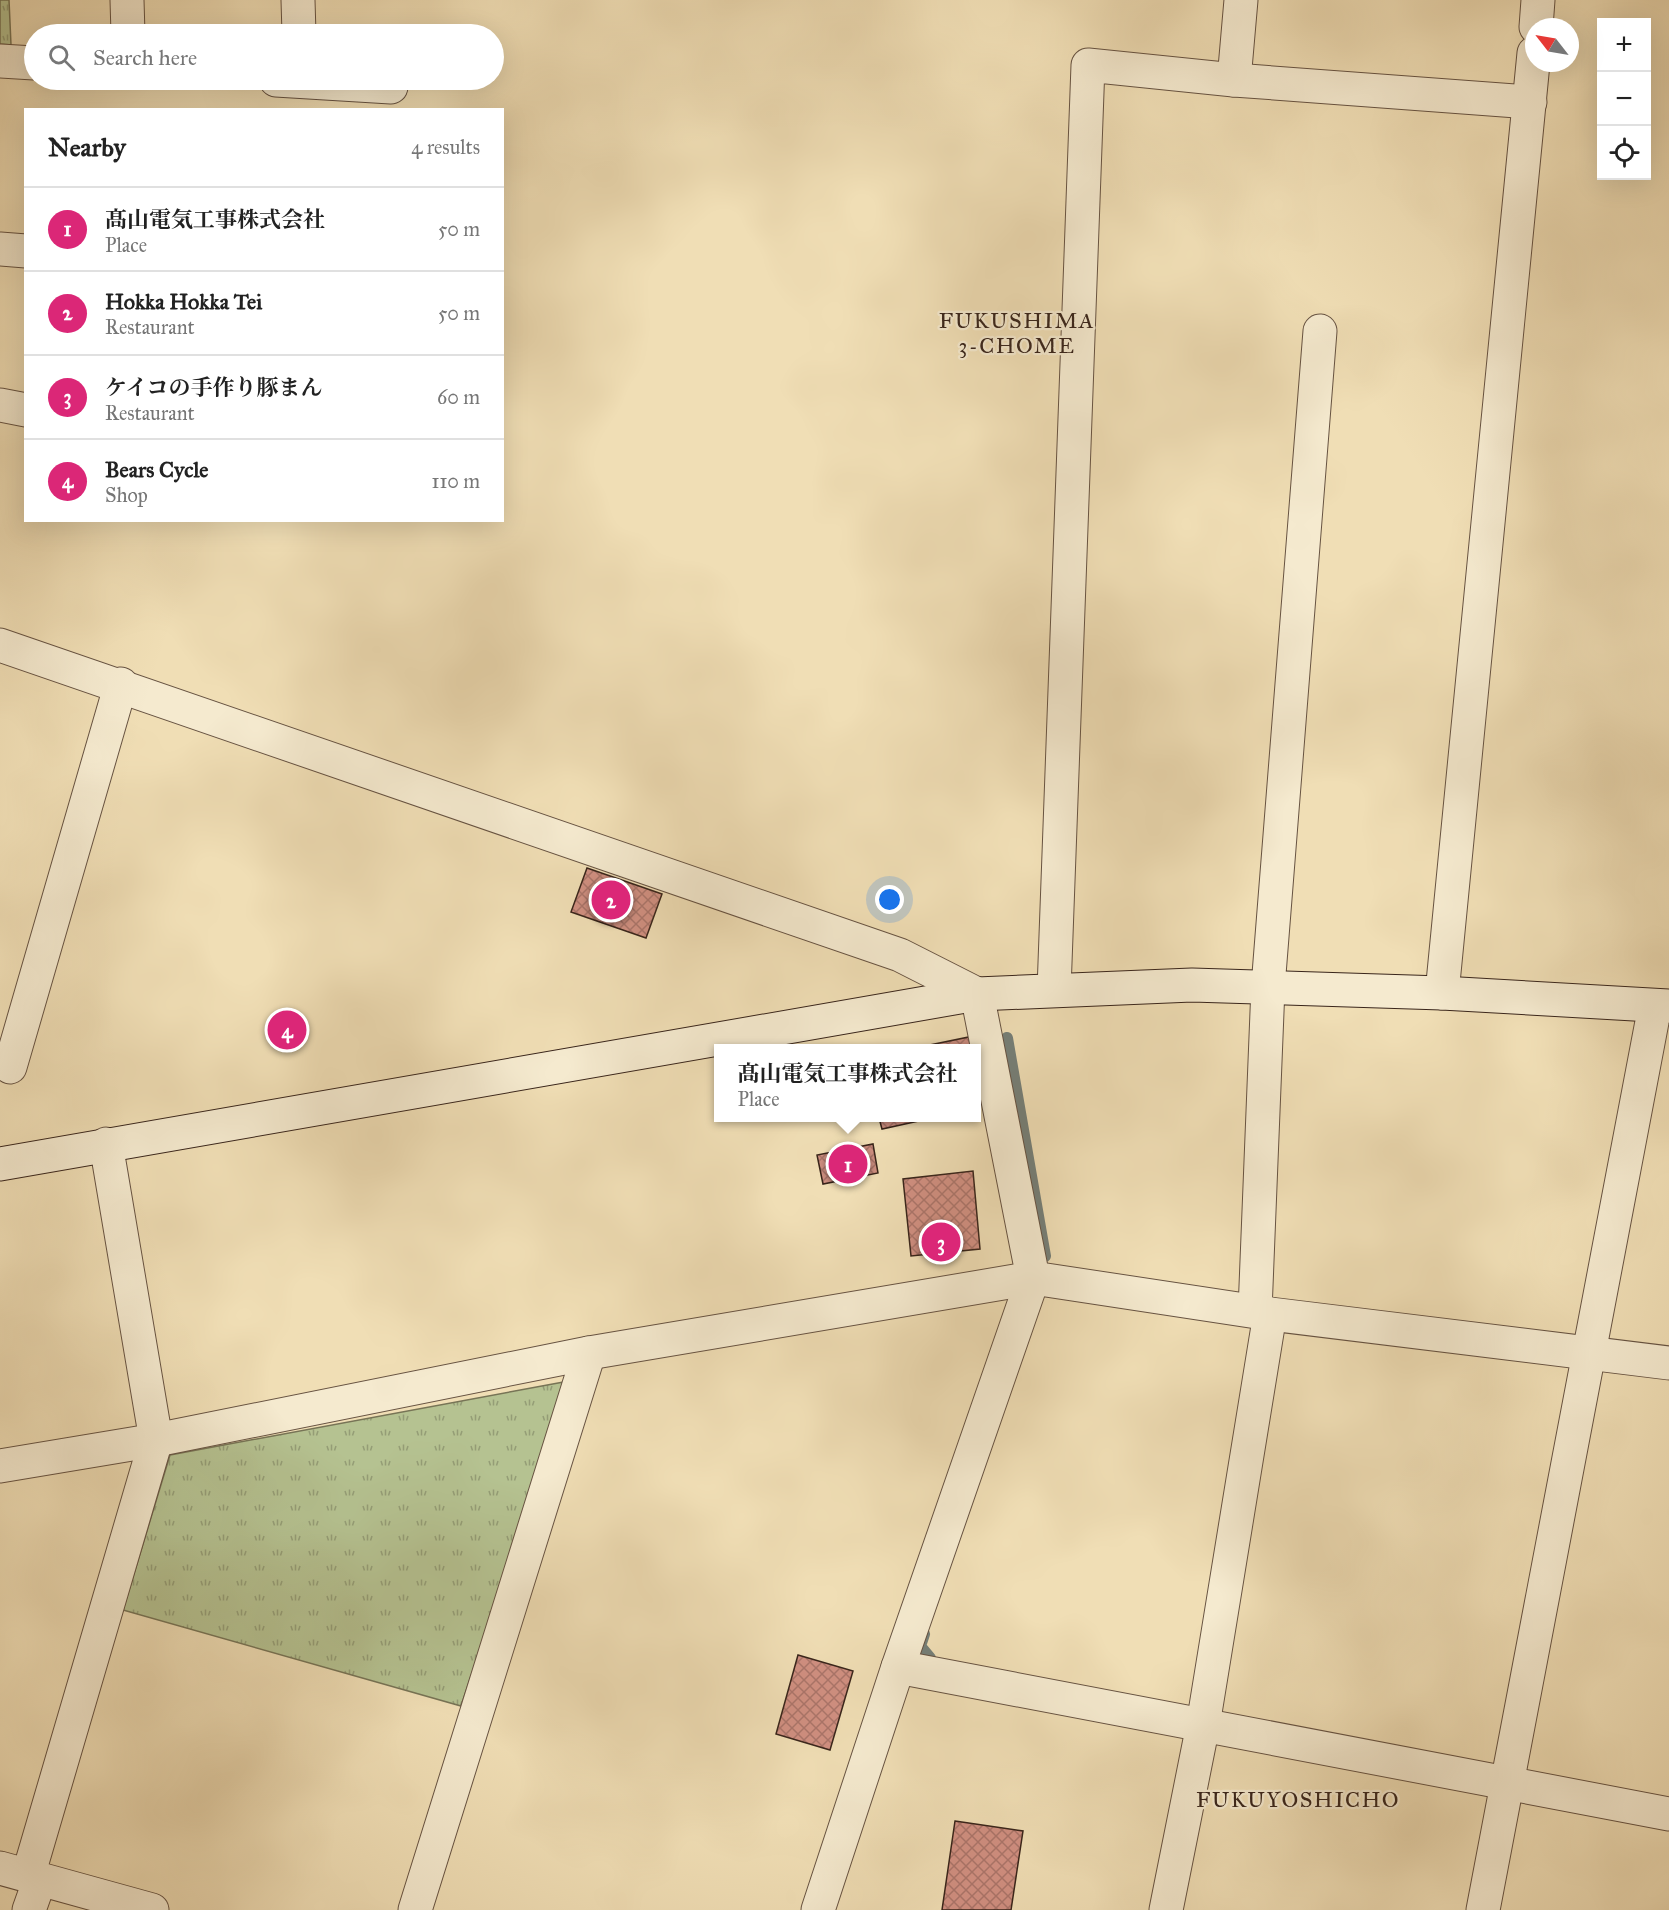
<!DOCTYPE html>
<meta charset="utf-8">
<style>
:root{--surface:#fff;--page:#f2f2f2;--text:#222;--muted:#767676;--line:#e0e0e0;--accent:#db2777}
body{margin:0;font-family:"IM FELL Great Primer","Noto Serif JP",serif;background:var(--page);color:var(--text)}
.controls{position:absolute;right:18px;top:18px;display:grid;overflow:hidden;border-radius:0px;box-shadow:0 6px 24px #0002}
.controls button{width:54px;height:54px;display:grid;place-items:center;padding:0;border:0;border-bottom:2px solid var(--line);background:var(--surface);color:var(--text);font:30px sans-serif}
.compass{position:absolute;left:1525px;top:18px;width:54px;height:54px;border-radius:50%;background:var(--surface);box-shadow:0 6px 24px #0002;rotate:301deg}
.you{position:absolute;left:890px;top:900px;width:21px;height:21px;margin:-15px;border:4px solid #fff;border-radius:50%;background:#1a73e8;box-shadow:0 0 0 9px #1a73e833}
.badge{display:grid;place-items:center;width:39px;height:39px;border-radius:50%;background:var(--accent);color:#fff;font-size:20px;font-weight:700}
.pin{position:absolute;translate:-50% -50%;border:3px solid #fff;box-shadow:0 2px 6px #0006}
.popup{position:absolute;left:714px;top:1044px;width:267px;height:78px;box-sizing:border-box;display:grid;place-content:center;border-radius:0px;background:var(--surface);filter:drop-shadow(0 2px 4px #0005);font-size:20px;white-space:nowrap;color:var(--muted)}
.popup b{font-size:22px;color:var(--text)}
.popup::after{content:'';position:absolute;left:50%;top:100%;margin-left:-12px;border:12px solid transparent;border-top-color:var(--surface)}
.list{margin:0;padding:0;list-style:none}
h2{display:flex;justify-content:space-between;align-items:center;height:78px;margin:0;padding:0 24px;font-size:26px}
h2 small{font-size:20px;font-weight:400;color:var(--muted)}
.list li{display:grid;grid-template-columns:39px 1fr auto;gap:18px;align-items:center;box-sizing:border-box;height:84px;padding:0 24px;border-top:2px solid var(--line)}
.list b{display:block;font-size:22px;white-space:nowrap}
.list p{margin:0;font-size:20px;white-space:nowrap;color:var(--muted)}
.list em{font-size:20px;font-style:normal;color:var(--muted)}
.icon{flex:none;width:33px;height:33px;fill:none;stroke:currentColor;stroke-width:2;stroke-linecap:round;stroke-linejoin:round}
.map{position:relative;flex:none;width:1669px;height:1910px;overflow:hidden}
.search{position:absolute;background:var(--surface);box-shadow:0 6px 24px #0002;left:24px;top:24px;width:480px;height:66px;display:flex;align-items:center;gap:15px;box-sizing:border-box;padding:0 21px;border-radius:33px;color:var(--muted);font-size:22px}
.panel{position:absolute;background:var(--surface);box-shadow:0 6px 24px #0002;left:24px;top:108px;width:480px;height:414px;border-radius:0px}
.map>svg:first-child{display:block}
</style>
<div class="map">
<svg width="1669" height="1910" viewBox="0 0 1669 1910">
<defs>
<pattern id="grass-tufts" width="24" height="20" patternUnits="userSpaceOnUse" patternTransform="scale(1.5)"><rect width="24" height="20" fill="#b5c291"/><path d="M3 7l-1-3M5 7V3M7 7l1-3M15 17l-1-3M17 17v-4M19 17l1-3" fill="none" stroke="#949d76"/></pattern>
<pattern id="building-cross-hatch" width="8" height="8" patternUnits="userSpaceOnUse" patternTransform="scale(1.5)"><rect width="8" height="8" fill="#d19082"/><path d="M0 0l8 8M0 8l8-8" fill="none" stroke="#ab756a"/></pattern>
</defs>
<rect width="100%" height="100%" fill="#f0deb5"/>
<filter id="stains"><feTurbulence type="fractalNoise" baseFrequency=".00333" numOctaves="4"/><feColorMatrix values="0 0 0 0 .2 0 0 0 0 .09 0 0 0 0 .02 0 0 0 .5 -.17"/></filter>
<radialGradient id="worn" r=".72"><stop offset=".6" stop-color="#630" stop-opacity="0"/><stop offset="1" stop-color="#630" stop-opacity=".3"/></radialGradient>
<g fill="url(#grass-tufts)" stroke="#777456" stroke-width="1.5">
<polygon points="0,0 9,0 11,45 0,44"/>
<polygon points="569,1381 461,1706 123,1610 170,1455"/>
</g>
<g fill="none" stroke-linecap="round" stroke-linejoin="round">
<g stroke="#757f78" stroke-width="12">
<polyline points="1007,1038 1045,1256"/>
<polyline points="924,1634 920,1646 930,1658"/>
</g>
</g>
<g fill="url(#building-cross-hatch)" stroke="#39251b" stroke-width="1.5">
<polygon points="587,868 662,894 646,938 571,912"/>
<polygon points="969,1037 972,1048 915,1048"/>
<polygon points="879,1118 918,1118 919,1121 882,1129"/>
<polygon points="873,1144 878,1173 823,1184 817,1155"/>
<polygon points="973,1171 980,1249 911,1256 903,1179"/>
<polygon points="798,1655 853,1671 830,1750 776,1734"/>
<polygon points="955,1821 1023,1831 1011,1910 942,1910"/>
</g>
<g fill="none" stroke-linecap="round" stroke-linejoin="round">
<defs>
<g id="street">
<polyline points="127,0 128,34"/>
<polyline points="298,0 299,34"/>
<polyline points="1536,27 1538,0"/>
<polyline points="0,61 34,63"/>
<polyline points="276,80 391,87"/>
<polyline points="1234,80 1241,0"/>
<polyline points="0,249 26,251"/>
<polyline points="0,405 26,410"/>
<polyline points="0,645 900,955 977,994 1033,1278 898,1667 818,1910"/>
<polyline points="1054,990 1088,65 1234,80 1530,102"/>
<polyline points="1442,993 1534,53"/>
<polyline points="10,1067 121,684"/>
<polyline points="1255,1311 1268,987 1320,331"/>
<polyline points="0,1466 156,1440 589,1353 1033,1278 1270,1314 1669,1363"/>
<polyline points="898,1667 1669,1814"/>
<polyline points="0,1868 152,1910"/>
<polyline points="28,1876 156,1440 106,1144"/>
<polyline points="29,1910 40,1879"/>
<polyline points="415,1910 589,1353"/>
<polyline points="1166,1910 1203,1725 1270,1314"/>
<polyline points="1483,1910 1655,1006"/>
</g>
<polyline id="secondary" points="0,1164 977,994 1192,985 1442,993 1669,1006"/>
</defs>
<use href="#street" stroke="#675342" stroke-width="35"/>
<use href="#secondary" stroke="#39251b" stroke-width="35"/>
<use href="#street" stroke="#f5eacf" stroke-width="33"/>
<use href="#secondary" stroke="#f5eacf" stroke-width="33"/>
</g>
<g text-anchor="middle" dominant-baseline="central" stroke-width="4.5" stroke-linejoin="round" paint-order="stroke">
<g font-size="22" letter-spacing="1.5" fill="#39251b" stroke="#f5eacf">
<text x="1017" y="320">FUKUSHIMA<tspan x="1017" dy="25">3-CHOME</tspan></text>
<text x="1298" y="1799">FUKUYOSHICHO</text>
</g>
</g>
<rect width="100%" height="100%" filter="url(#stains)"/>
<rect width="100%" height="100%" fill="url(#worn)"/>
</svg>
<div class="controls">
<button>+</button>
<button>−</button>
<button><svg class="icon" aria-label="locate" viewBox="0 0 24 24"><circle cx="12" cy="12" r="6"/><path d="M12 2v4M12 18v4M2 12h4M18 12h4"/></svg></button>
</div>
<svg class="compass" viewBox="-18 -18 36 36"><path d="M0-13l5 13h-10z" fill="#e53935"/><path d="M0 13l5-13h-10z" fill="#767676"/></svg>
<div class="you"></div>
<div class="pin badge" style="left:848px;top:1164px">1</div>
<div class="popup"><b>髙山電気工事株式会社</b>Place</div>
<div class="pin badge" style="left:611px;top:900px">2</div>
<div class="pin badge" style="left:941px;top:1242px">3</div>
<div class="pin badge" style="left:287px;top:1030px">4</div>
<div class="search"><svg class="icon" aria-label="search" viewBox="0 0 24 24"><circle cx="10" cy="10" r="6"/><path d="M15 15l6 6"/></svg>Search here</div>
<section class="panel">
<h2>Nearby<small>4 results</small></h2>
<ul class="list">
<li><span class="badge">1</span><div><b>髙山電気工事株式会社</b><p>Place</p></div><em>50 m</em></li>
<li><span class="badge">2</span><div><b>Hokka Hokka Tei</b><p>Restaurant</p></div><em>50 m</em></li>
<li><span class="badge">3</span><div><b>ケイコの手作り豚まん</b><p>Restaurant</p></div><em>60 m</em></li>
<li><span class="badge">4</span><div><b>Bears Cycle</b><p>Shop</p></div><em>110 m</em></li>
</ul>
</section>
</div>
